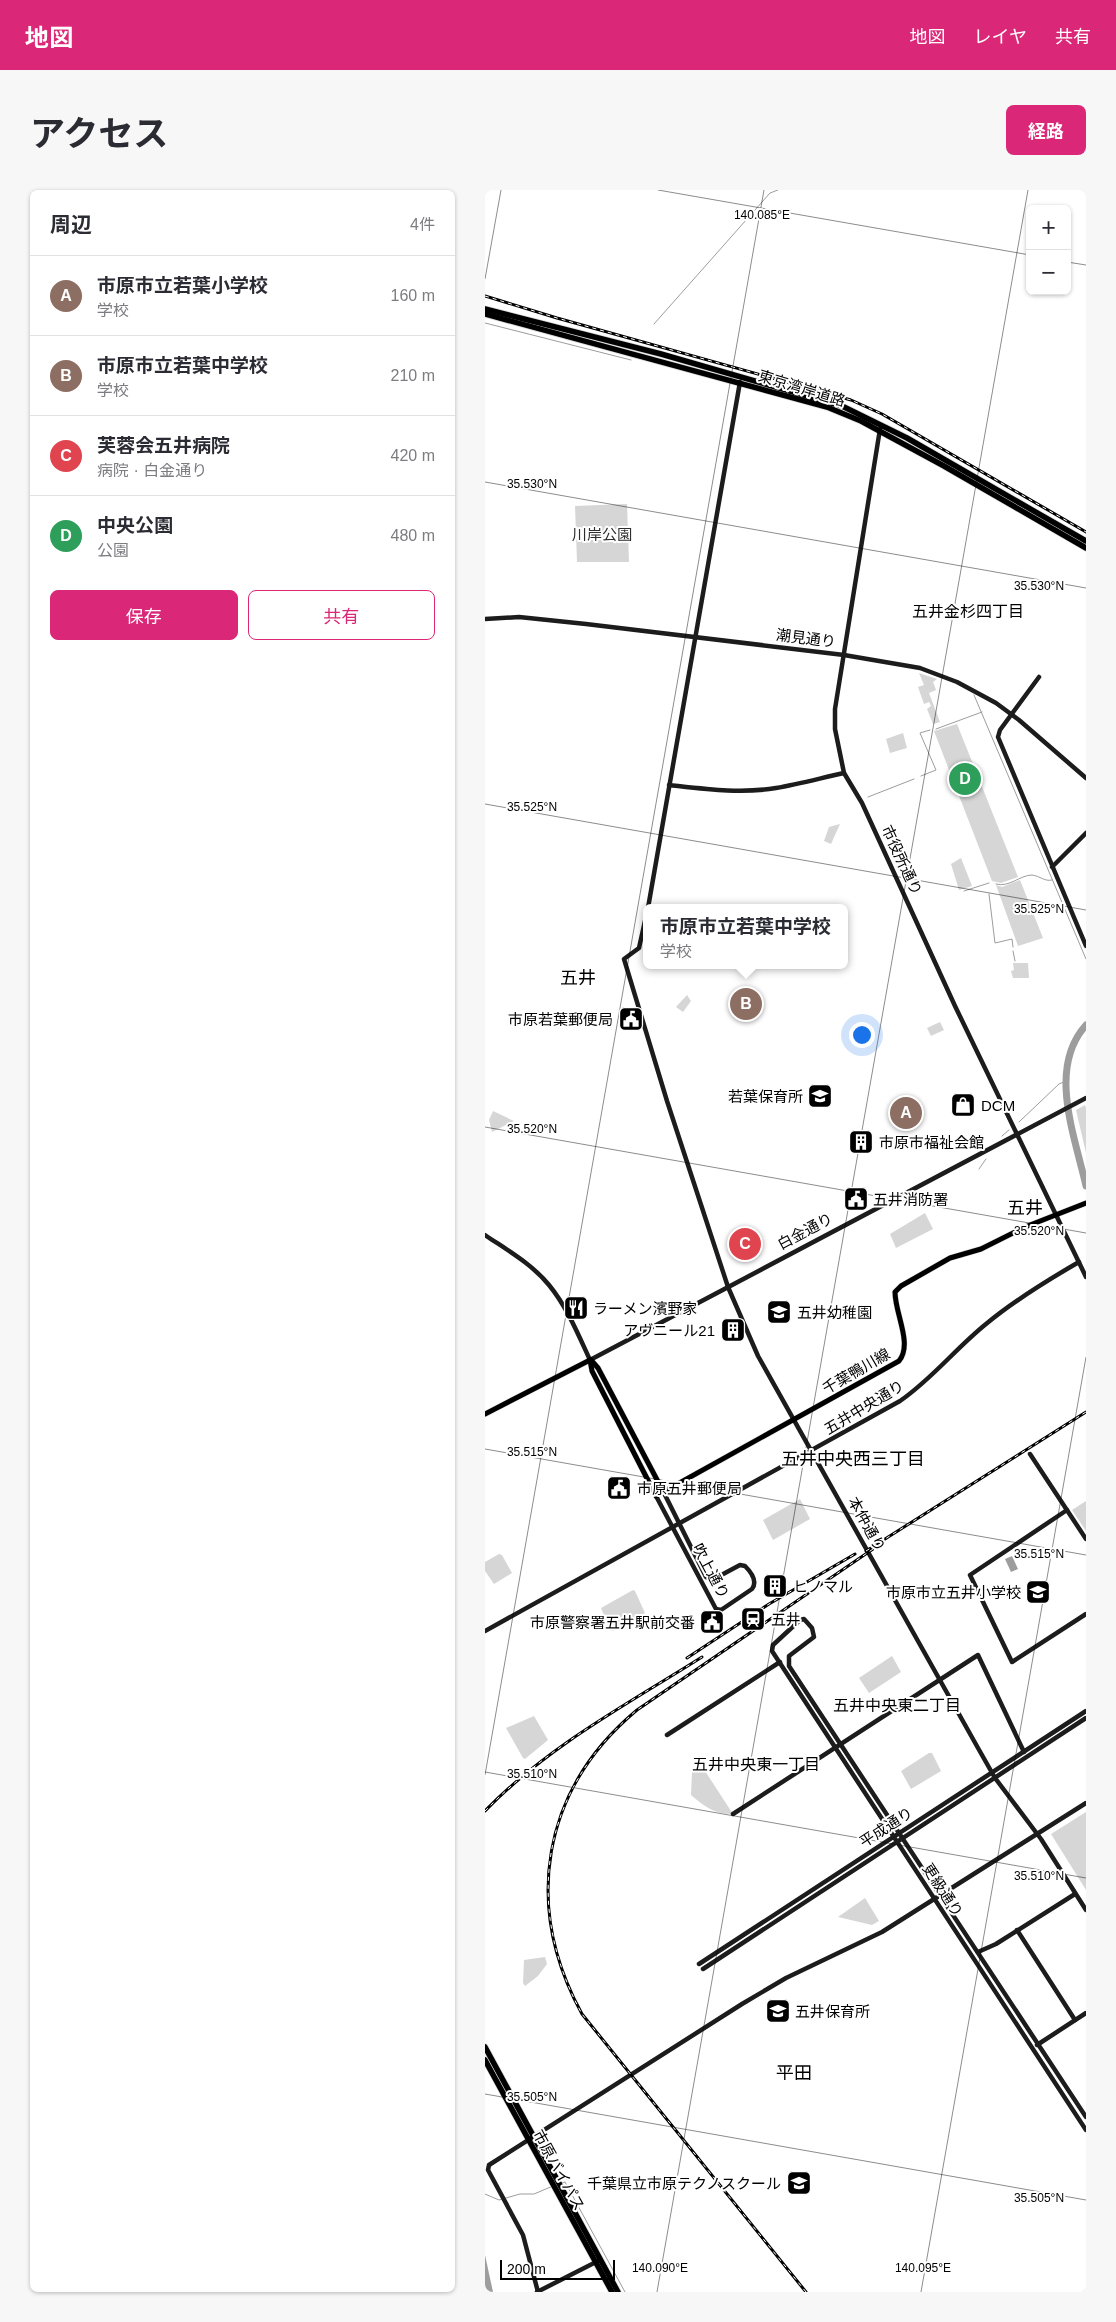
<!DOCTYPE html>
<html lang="ja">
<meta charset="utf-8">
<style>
:root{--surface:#fff;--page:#f7f7f7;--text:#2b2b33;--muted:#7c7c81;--line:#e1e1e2;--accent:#db2777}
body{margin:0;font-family:Helvetica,"Noto Sans JP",sans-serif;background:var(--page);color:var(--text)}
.controls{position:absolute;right:15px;top:15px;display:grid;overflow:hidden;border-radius:8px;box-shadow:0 1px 4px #0004}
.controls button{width:45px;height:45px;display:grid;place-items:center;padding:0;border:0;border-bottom:1px solid var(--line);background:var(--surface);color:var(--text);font:25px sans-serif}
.scale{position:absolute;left:15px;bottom:12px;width:115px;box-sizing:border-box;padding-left:5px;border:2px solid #000;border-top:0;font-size:14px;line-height:18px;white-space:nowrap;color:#000;-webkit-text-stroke:4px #fff;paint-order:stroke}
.you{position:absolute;left:376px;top:844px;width:18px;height:18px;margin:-12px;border:4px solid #fff;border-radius:50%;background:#1a73e8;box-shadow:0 0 0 8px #1a73e833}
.badge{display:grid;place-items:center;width:32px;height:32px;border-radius:50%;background:var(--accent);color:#fff;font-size:16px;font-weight:700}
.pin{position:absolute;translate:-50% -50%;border:2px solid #fff;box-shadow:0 1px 5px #0006}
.popup{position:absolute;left:158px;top:714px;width:205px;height:65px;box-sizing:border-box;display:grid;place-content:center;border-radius:8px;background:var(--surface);filter:drop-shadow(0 1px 4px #0005);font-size:16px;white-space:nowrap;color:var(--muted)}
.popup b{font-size:19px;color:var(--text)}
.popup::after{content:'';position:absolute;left:50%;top:100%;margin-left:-10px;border:10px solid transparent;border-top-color:var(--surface)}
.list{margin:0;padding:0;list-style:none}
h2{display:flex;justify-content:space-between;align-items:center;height:65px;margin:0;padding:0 20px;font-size:21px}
h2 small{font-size:16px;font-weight:400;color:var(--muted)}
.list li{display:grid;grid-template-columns:32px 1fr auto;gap:15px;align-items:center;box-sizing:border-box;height:80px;padding:0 20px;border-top:1px solid var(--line)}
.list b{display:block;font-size:19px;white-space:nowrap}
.list p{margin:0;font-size:16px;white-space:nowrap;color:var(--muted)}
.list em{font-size:16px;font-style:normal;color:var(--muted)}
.actions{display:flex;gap:10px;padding:15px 20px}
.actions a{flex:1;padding:11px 0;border:1px solid var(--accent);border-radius:8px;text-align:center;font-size:18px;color:var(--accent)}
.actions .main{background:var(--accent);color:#fff}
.map{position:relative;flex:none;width:601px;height:2102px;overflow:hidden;border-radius:8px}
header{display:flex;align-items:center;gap:30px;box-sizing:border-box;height:70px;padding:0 25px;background:var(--accent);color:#fff}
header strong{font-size:24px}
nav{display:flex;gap:28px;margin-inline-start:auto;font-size:18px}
.intro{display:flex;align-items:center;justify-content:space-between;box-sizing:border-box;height:120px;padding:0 30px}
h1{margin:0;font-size:35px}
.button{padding:12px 22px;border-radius:8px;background:var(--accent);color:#fff;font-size:18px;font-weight:700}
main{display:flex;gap:30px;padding:0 30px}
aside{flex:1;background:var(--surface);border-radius:8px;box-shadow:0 1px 4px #0004}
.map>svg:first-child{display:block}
</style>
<header>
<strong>地図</strong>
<nav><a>地図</a><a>レイヤ</a><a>共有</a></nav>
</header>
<div class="intro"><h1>アクセス</h1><a class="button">経路</a></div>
<main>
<aside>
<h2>周辺<small>4件</small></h2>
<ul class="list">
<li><span class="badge" style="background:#8d6e63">A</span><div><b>市原市立若葉小学校</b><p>学校</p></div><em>160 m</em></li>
<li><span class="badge" style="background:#8d6e63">B</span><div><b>市原市立若葉中学校</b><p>学校</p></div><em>210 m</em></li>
<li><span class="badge" style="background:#e0444e">C</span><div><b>芙蓉会五井病院</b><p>病院 · 白金通り</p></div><em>420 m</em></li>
<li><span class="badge" style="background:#2e9e5b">D</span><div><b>中央公園</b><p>公園</p></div><em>480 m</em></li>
</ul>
<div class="actions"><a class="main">保存</a><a>共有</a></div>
</aside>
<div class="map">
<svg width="601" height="2102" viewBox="0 0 601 2102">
<rect width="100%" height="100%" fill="#fff"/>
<g fill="#d6d6d6">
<polygon points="142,314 144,372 92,372 90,316"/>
<polygon points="434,483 452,489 448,492 451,500 444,503 455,532 448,534 442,519 446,516 444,512 439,514 433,497 439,495"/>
<polygon points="472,534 533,687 516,693 507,691 449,541"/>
<polygon points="418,543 422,558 405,563 401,549"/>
<polygon points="355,634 346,654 339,651 344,637"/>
<polygon points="476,668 487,696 474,700 466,674"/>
<polygon points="535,690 558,748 533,756 511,695 517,697"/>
<polygon points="528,773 543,773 544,788 528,788 526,781 529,780"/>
<polygon points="202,805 206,811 198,822 191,817"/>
<polygon points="455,832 459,840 446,846 442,838"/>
<polygon points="600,915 601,918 601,963 591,920"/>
<polygon points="8,921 29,931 7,942 4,930"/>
<polygon points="440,1023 448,1039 411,1058 405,1044"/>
<polygon points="315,1309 325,1329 288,1350 278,1330"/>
<polygon points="601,1311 601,1341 587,1320"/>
<polygon points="14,1364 17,1365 27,1383 9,1394 0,1381 0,1372"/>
<polygon points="148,1400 150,1401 160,1423 128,1441 125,1440 116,1418"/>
<polygon points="407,1466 416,1482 384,1503 374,1488"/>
<polygon points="49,1526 63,1550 40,1569 38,1568 21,1538"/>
<polygon points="444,1563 447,1563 456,1581 426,1599 416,1581"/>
<path d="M220,1581L248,1624C229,1624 220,1617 206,1605L207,1582Z"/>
<polygon points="601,1622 601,1700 566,1644"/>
<polygon points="380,1708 394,1731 387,1735 353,1727"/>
<polygon points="60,1767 62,1774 53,1786 40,1796 38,1793 39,1770"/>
</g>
<g fill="#9d9d9d">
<polygon points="527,1366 533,1379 526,1382 520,1369"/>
<polygon points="0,2065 8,2102 0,2102"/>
</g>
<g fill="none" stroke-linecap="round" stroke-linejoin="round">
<g stroke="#9d9d9d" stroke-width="1">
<polyline points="0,133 146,170"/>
<polyline points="169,134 285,3 293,0"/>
<polyline points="489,505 601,769"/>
<polyline points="451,539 497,522"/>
<polyline points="436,586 451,580 435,543 445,540"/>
<polyline points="383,607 429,589"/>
<path d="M511,694C524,698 535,685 547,685C555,686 560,692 567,690"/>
<polyline points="479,701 504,693"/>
<polyline points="504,704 510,753 527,749 528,757"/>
<polyline points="528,761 530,771"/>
<polyline points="534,932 574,894 581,891"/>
<polyline points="517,946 524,940"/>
<polyline points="494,979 501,969"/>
<polyline points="76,1993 80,1992 140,2102"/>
<polyline points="0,2004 14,2010 35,2004 49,2004 68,1996"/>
</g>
<path stroke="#9d9d9d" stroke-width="7" d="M601,835C562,878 590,946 601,996"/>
<defs>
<g id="primary">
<path d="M105,1170L107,1181L171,1306L414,1171C428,1154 410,1124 410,1102L416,1096L465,1068L496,1059L540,1037L601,1013"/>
<polyline points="106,1170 113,1178 179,1303"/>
<polyline points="0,1224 105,1170"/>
</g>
<g id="highway">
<polyline points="0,119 176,164 357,216 422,248 601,351"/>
<polyline points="0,124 342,217 376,231 459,276 601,358"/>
<polyline points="0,1857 133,2102"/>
<polyline points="0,1870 127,2102"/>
</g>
</defs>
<use href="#primary" stroke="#dbdbdb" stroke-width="6"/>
<use href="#highway" stroke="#dbdbdb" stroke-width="7"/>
<g stroke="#1c1c1c" stroke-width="4.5">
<polyline points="395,239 350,519 350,539 359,583 377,613 470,816 601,1087"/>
<polyline points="0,429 34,427 101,434 359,465 435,478 472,492 511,513 534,530 601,588"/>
<polyline points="554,487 515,540 513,547 601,756"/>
<path d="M184,595C220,599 256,604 291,598C314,594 336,588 359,583"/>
<polyline points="567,677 601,643"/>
<polyline points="163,718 255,192"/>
<polyline points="162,722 154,758 139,769 182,911 243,1097 273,1166 493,1558 510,1588 556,1649 601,1720"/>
<path d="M0,1045C22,1060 47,1074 64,1095C82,1117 93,1144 105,1170L601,908"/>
<polyline points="545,1264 601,1349"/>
<path d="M171,1306L231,1419L236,1420L267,1399C273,1391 266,1382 260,1376L255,1375L227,1390L221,1387L179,1303"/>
<polyline points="582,1320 485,1385 527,1472 601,1424"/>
<path d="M0,1441L415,1211C447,1189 470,1159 501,1134C530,1110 561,1091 594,1072"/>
<polyline points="182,1545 295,1472"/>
<polyline points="248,1624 493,1465 539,1562"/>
<polyline points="532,1740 590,1830"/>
<polyline points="493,1762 511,1754 590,1704"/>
<polyline points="214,1774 601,1521"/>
<polyline points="218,1779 601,1528"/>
<polyline points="552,1855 601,1823"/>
<polyline points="601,1927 304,1476 304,1466 329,1447 327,1438 319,1429 315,1430 288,1455 287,1461 601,1940"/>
<polyline points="52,2102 113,2071"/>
<polyline points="53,2102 38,2045 3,1980 4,1975 257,1814 301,1788 397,1742 601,1613"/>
</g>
<use href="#primary" stroke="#000" stroke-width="5"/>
<use href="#highway" stroke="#000" stroke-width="5.5"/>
<defs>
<g id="rail">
<polyline points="0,106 72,128 366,210 397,224 601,342"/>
<polyline points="381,1361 601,1222"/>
<polyline points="202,1468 284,1414 370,1364"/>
<path d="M0,1621C63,1556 141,1515 217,1467"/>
<path d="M321,2102L97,1824C38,1716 56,1600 152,1520L388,1359"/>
</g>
</defs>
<use href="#rail" stroke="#000" stroke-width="3"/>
<use href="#rail" stroke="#fff" stroke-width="1" stroke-dasharray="4" stroke-linecap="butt"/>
</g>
<path fill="none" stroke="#000" stroke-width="1" stroke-opacity="0.45" d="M173,0L545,65M582,72L601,75M0,89L16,0M0,292L601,398M0,614L601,720M0,937L601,1043M0,1259L601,1365M0,1582L601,1688M0,1585L279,0M0,1904L601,2010M172,2102L543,0M436,2102L601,1167"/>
<defs>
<symbol id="civic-square" viewBox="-11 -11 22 22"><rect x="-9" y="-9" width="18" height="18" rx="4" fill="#000" stroke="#fff"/><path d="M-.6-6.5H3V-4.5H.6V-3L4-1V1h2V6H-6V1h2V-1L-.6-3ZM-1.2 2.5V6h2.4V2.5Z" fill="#fff"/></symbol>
<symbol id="school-square" viewBox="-11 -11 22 22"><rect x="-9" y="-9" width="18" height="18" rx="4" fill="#000" stroke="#fff"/><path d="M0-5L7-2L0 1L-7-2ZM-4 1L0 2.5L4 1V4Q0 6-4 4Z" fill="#fff"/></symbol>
<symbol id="shop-square" viewBox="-11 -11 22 22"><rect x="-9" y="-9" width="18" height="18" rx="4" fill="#000" stroke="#fff"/><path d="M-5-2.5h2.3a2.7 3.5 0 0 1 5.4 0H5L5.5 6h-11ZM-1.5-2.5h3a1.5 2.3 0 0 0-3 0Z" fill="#fff"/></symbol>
<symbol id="building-square" viewBox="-11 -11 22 22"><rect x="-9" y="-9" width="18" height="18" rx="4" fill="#000" stroke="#fff"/><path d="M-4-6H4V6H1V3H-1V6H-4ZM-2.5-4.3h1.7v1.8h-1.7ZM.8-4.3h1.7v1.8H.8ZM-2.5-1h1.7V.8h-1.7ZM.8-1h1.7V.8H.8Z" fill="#fff"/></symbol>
<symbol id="restaurant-square" viewBox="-11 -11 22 22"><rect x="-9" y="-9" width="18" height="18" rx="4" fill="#000" stroke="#fff"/><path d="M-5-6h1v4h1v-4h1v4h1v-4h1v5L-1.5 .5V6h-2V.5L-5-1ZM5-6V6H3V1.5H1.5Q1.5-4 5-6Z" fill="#fff"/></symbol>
<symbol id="station-square" viewBox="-11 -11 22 22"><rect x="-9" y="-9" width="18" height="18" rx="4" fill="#000" stroke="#fff"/><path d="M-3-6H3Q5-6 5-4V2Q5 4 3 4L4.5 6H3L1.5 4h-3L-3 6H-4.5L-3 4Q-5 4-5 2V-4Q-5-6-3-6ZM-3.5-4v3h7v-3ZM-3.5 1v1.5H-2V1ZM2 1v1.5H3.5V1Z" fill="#fff"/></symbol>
<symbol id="university-square" viewBox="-11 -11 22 22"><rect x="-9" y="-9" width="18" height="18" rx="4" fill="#000" stroke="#fff"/><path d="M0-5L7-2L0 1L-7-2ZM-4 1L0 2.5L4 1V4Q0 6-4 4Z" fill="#fff"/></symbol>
</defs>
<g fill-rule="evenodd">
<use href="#civic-square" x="132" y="815" width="28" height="28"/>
<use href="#school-square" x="321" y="892" width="28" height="28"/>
<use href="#shop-square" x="464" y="901" width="28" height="28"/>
<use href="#building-square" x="362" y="938" width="28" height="28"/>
<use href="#civic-square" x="357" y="995" width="28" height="28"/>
<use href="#restaurant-square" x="77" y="1104" width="28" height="28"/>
<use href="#school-square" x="280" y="1108" width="28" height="28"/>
<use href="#building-square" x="234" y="1126" width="28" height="28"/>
<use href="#civic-square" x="120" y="1284" width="28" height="28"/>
<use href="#building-square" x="276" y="1382" width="28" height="28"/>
<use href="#school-square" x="539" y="1388" width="28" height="28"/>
<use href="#station-square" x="254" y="1415" width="28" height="28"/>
<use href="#civic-square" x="213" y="1418" width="28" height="28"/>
<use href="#school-square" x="279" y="1807" width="28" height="28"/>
<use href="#university-square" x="300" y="1979" width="28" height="28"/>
</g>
<g text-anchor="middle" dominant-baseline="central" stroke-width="4" stroke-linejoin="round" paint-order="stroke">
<g font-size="15" fill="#000" stroke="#fff">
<text transform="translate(317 198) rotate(17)">東京湾岸道路</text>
<text transform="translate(321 448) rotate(7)">潮見通り</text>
<text transform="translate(417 670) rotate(65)">市役所通り</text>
<text transform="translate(320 1041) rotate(-28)">白金通り</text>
<text transform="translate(371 1181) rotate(-30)">千葉鴨川線</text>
<text transform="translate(379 1217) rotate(-31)">五井中央通り</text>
<text transform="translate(382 1334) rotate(61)">本仲通り</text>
<text transform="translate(226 1381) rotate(62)">吹上通り</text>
<text transform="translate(401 1637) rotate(-33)">平成通り</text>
<text transform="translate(458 1700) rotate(57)">更級通り</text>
<text transform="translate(74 1980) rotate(61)">市原バイパス</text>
</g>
<g font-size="15" fill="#2d2d2d" stroke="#fff">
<text x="117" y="344">川岸公園</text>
</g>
<g font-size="15" fill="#000" stroke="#fff" text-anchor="start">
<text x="128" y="829" text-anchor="end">市原若葉郵便局</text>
<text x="318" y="906" text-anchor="end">若葉保育所</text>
<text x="496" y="915">DCM</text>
<text x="394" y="952">市原市福祉会館</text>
<text x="388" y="1009">五井消防署</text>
<text x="108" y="1118">ラーメン濱野家</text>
<text x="312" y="1122">五井幼稚園</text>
<text x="230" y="1140" text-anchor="end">アヴニール21</text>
<text x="152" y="1298">市原五井郵便局</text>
<text x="308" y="1396">ヒノマル</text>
<text x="536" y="1402" text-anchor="end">市原市立五井小学校</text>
<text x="286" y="1429">五井</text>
<text x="210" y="1432" text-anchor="end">市原警察署五井駅前交番</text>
<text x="310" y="1821">五井保育所</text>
<text x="296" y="1993" text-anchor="end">千葉県立市原テクノスクール</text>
</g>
<g font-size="16" fill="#000" stroke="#fff">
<text x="483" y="421">五井金杉四丁目</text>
<text x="412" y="1515">五井中央東二丁目</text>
<text x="271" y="1574">五井中央東一丁目</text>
</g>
<g font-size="18" fill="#000" stroke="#fff">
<text x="93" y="788">五井</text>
<text x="540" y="1018">五井</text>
<text x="368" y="1269">五井中央西三丁目</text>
<text x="309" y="1883">平田</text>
</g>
</g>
<g font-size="12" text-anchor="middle" fill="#000" stroke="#fff" stroke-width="4" stroke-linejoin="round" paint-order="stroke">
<text x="277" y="29">140.085°E</text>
<text x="47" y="298">35.530°N</text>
<text x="554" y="400">35.530°N</text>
<text x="47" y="621">35.525°N</text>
<text x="554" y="723">35.525°N</text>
<text x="47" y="943">35.520°N</text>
<text x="554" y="1045">35.520°N</text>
<text x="47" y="1266">35.515°N</text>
<text x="554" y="1368">35.515°N</text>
<text x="47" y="1588">35.510°N</text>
<text x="554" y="1690">35.510°N</text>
<text x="47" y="1911">35.505°N</text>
<text x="554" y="2012">35.505°N</text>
<text x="175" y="2082">140.090°E</text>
<text x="438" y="2082">140.095°E</text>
</g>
</svg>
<div class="controls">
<button>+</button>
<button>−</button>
</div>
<div class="scale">200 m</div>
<div class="you"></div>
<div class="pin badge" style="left:421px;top:923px;background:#8d6e63">A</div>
<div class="pin badge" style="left:261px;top:814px;background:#8d6e63">B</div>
<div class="popup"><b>市原市立若葉中学校</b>学校</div>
<div class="pin badge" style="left:260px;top:1054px;background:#e0444e">C</div>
<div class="pin badge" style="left:480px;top:589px;background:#2e9e5b">D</div>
</div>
</main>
